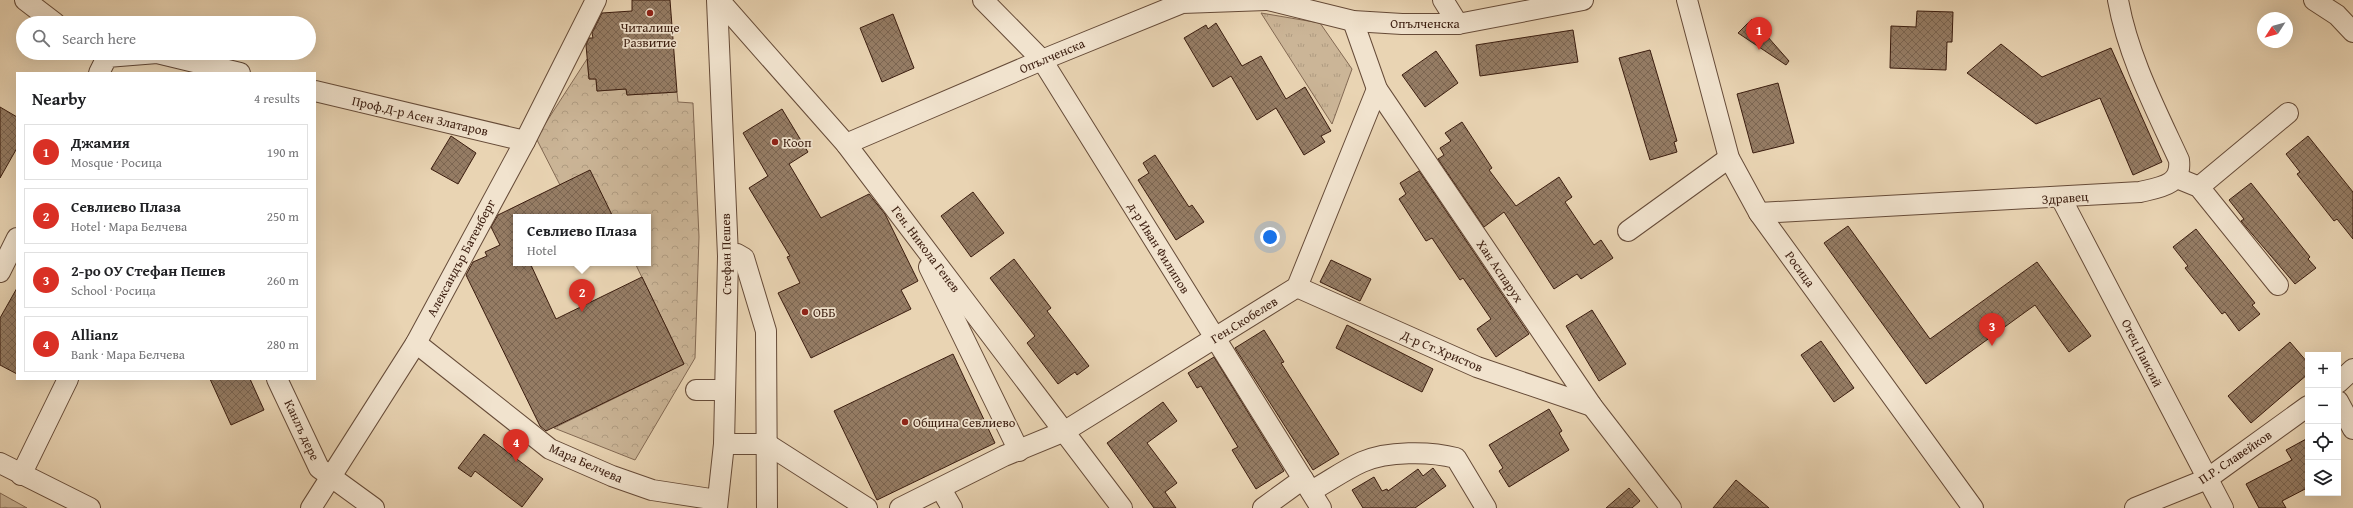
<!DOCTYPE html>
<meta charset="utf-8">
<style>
:root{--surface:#fff;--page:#f6f6f6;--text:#202124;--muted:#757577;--line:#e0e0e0;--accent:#d93025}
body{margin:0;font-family:"Gentium Book Plus",serif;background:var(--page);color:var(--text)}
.controls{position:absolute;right:12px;bottom:12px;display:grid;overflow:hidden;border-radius:0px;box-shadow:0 4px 16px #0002}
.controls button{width:36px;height:36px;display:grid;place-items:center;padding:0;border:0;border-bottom:1px solid var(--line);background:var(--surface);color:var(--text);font:20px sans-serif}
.compass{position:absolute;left:2257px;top:12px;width:36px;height:36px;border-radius:50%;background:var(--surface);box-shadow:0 4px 16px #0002;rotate:234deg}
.you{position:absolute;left:1270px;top:237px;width:14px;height:14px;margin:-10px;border:3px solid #fff;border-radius:50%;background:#1a73e8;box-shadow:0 0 0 6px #1a73e833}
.badge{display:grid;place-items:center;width:26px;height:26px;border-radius:50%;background:var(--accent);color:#fff;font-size:13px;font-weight:700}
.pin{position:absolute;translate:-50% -33px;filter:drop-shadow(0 1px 2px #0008)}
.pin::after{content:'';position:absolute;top:21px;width:14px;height:12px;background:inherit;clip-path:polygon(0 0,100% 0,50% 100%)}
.popup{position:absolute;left:513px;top:214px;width:138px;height:52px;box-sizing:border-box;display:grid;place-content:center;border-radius:0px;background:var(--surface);filter:drop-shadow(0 1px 3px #0005);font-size:13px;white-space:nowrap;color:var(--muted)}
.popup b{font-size:15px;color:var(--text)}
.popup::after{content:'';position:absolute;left:50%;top:100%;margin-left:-8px;border:8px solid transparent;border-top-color:var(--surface)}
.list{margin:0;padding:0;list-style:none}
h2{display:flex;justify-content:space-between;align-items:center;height:52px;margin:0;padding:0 16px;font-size:17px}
h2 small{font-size:13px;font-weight:400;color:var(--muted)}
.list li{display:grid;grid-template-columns:26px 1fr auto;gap:12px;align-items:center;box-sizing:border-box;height:56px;margin:0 8px 8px;padding:0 8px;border:1px solid var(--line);border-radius:0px}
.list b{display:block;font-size:15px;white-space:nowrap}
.list p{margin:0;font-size:13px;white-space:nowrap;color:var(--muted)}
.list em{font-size:13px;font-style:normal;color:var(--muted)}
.icon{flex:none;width:22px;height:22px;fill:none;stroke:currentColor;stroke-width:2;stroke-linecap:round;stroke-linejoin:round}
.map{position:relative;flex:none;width:2353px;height:508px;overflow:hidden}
.search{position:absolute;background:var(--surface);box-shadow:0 4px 16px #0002;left:16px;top:16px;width:300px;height:44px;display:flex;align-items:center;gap:10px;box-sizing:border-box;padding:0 14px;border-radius:22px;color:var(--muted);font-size:15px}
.panel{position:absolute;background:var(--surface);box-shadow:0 4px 16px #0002;left:16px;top:72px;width:300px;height:308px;border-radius:0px}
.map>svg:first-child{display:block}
</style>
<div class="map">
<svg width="2353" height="508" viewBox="0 0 2353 508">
<defs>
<pattern id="grass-tufts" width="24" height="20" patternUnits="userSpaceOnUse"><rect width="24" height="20" fill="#cbb597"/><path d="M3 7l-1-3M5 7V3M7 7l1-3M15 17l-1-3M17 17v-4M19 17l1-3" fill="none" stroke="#af9b81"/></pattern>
<pattern id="park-crowns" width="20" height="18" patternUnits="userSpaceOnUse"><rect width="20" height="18" fill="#cbb597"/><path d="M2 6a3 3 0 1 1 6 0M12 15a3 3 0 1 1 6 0" fill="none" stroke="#af9b81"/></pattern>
<pattern id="building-cross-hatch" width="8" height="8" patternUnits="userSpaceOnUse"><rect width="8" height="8" fill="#957c64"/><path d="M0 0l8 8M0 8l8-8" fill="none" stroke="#7b6551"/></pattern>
</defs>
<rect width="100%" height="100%" fill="#e9d4b3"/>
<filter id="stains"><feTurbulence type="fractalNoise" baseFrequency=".005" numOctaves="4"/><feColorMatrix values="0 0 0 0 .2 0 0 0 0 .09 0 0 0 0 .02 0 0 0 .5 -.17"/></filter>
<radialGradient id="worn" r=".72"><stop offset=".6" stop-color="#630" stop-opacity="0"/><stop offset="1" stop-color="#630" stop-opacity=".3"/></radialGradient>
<polygon fill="url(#grass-tufts)" stroke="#836953" points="1261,13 1320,23 1352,69 1332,124"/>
<g fill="url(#park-crowns)" stroke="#836953">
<polygon points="587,59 589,79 596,79 597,91 626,89 627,95 677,92 678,102 693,103 699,237 695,358 635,460 554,428 684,364 635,263 648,263 648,217 613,217 560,185 536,138"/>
<polygon points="0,493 27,508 0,508"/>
</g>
<g fill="url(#building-cross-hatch)" stroke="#3b1d0f">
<polygon points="632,0 670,0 677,92 627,95 626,89 597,91 596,79 589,79 586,45 589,38 593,38 592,33 602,13 632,11"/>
<polygon points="1917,11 1953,12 1952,42 1947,42 1946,70 1890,68 1891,26 1916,27"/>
<polygon points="893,14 914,68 882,82 860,28"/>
<polygon points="1752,19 1789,61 1786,65 1738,33"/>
<polygon points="1216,23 1242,66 1261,56 1286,99 1305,87 1331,131 1321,136 1325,142 1304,155 1276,108 1257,120 1231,76 1213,87 1184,38 1206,25 1208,29"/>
<polygon points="1573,30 1578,62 1480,76 1476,45"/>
<polygon points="2001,44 2042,77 2111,48 2162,162 2133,175 2100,98 2036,124 1967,73"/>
<polygon points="1650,50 1677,141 1674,142 1677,152 1650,160 1619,58"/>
<polygon points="1436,51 1458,83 1425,107 1402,75"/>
<polygon points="1778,83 1794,143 1753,153 1737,94"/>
<polygon points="0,107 17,117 17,148 0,178"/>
<polygon points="782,109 808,152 789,164 821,218 869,194 885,214 918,281 901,290 911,309 811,358 778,293 800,283 787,257 790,256 749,188 768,176 743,133"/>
<polygon points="1462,122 1492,168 1489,170 1516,206 1559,177 1572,197 1565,202 1594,245 1601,240 1613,258 1581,279 1577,274 1554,289 1504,212 1484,227 1438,159 1444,155 1440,148 1451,141 1445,133"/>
<polygon points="451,136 476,153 458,184 431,169"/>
<polygon points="2308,136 2353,192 2353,239 2337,219 2334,221 2297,174 2300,172 2286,154"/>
<polygon points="1155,155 1189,207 1192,205 1204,222 1176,240 1138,180 1149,173 1143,163"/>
<polygon points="590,170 613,217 516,217 516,263 530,263 556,319 642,277 684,364 546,431 540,426 466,275 473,262 487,256 485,252 500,245 491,227 498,215"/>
<polygon points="1419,171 1529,334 1496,357 1477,329 1491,319 1463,278 1460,280 1432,238 1426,241 1399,199 1406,194 1400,183"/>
<polygon points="2251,183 2310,257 2308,259 2316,268 2295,284 2241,221 2244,219 2229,200"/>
<polygon points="973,192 1004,233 971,257 941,216"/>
<polygon points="1848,226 1930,339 2037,262 2091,336 2069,352 2035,305 1926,384 1824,243"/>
<polygon points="2196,229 2255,303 2252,305 2260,314 2239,331 2225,312 2222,314 2185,268 2188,266 2173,247"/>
<polygon points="1014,259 1051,308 1047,311 1089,366 1077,375 1075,372 1058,384 1027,343 1035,336 990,278"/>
<polygon points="1331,260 1371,279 1360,301 1320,282"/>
<polygon points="17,288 17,374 0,365 0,318"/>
<polygon points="1592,310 1626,364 1599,381 1566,326"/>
<polygon points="1347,325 1433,369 1422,392 1336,348"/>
<polygon points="1264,330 1284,362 1281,363 1339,454 1313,470 1235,348"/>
<polygon points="1821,341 1854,388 1834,402 1801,355"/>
<polygon points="2290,342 2308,363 2308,374 2251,423 2228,396"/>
<polygon points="953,354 995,443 877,500 834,411"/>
<polygon points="1214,357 1284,471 1256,489 1232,450 1238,447 1201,386 1197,388 1188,373"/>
<polygon points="210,379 250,379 264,410 231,425"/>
<polygon points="1163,402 1177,421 1147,443 1177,483 1165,492 1176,508 1154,508 1107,443"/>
<polygon points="1549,409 1562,431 1559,433 1569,450 1509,487 1499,471 1503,468 1489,445"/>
<polygon points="484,434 543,479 522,507 475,471 471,477 458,468"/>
<polygon points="2308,438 2308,490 2307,488 2282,501 2286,508 2259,508 2246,484 2292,460 2286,450"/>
<polygon points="1433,468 1446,486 1415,508 1363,508 1352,490 1374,477 1382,491 1387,489 1388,491 1418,469 1423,476"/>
<polygon points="1736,480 1769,508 1713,508"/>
<polygon points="1629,488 1640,501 1632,508 1606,508"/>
</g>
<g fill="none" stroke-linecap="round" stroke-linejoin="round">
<defs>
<g id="minor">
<polyline points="25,0 55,23"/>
<polyline points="719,0 846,144 1122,508"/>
<polyline points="983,0 1042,60 1321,508"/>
<polyline points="1268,0 1353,21 1402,24 1458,24 1583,0"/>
<polyline points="1443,0 1458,24"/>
<polyline points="1687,0 1729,158 1759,213 1973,508"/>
<polyline points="2314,0 2337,15 2353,32"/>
<polyline points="1353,21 1377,89 1592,406 1671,508"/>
<polyline points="99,73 107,57 157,53 240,73"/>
<polyline points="315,91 525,141"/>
<polyline points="846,144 1042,60 1182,3 1266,0"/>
<polyline points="2177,178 2199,187 2278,285"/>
<polyline points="2199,187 2288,113"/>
<polyline points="2061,198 2223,508"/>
<path d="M1759,213L2140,192C2161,187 2182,185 2179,160C2155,108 2128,56 2118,0"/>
<polyline points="1628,231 1729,158"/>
<polyline points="728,256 737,254 744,258 766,331 767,508"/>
<polyline points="929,267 1019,451"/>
<polyline points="0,272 17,238"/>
<polyline points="1297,287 1477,367 1592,406"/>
<polyline points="416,343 550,449 612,476 652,490 717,500"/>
<polyline points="277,379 319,468 374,508"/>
<polyline points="2338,383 2353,369"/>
<polyline points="696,390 725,390"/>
<polyline points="2338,401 2353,429"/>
<polyline points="724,444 767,444 867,508"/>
<polyline points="0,463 90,508"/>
<polyline points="21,475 68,379"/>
<polyline points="941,489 952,508"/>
<path d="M1311,491C1328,482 1344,470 1362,462C1387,451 1430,451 1456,458L1486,508"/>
<polyline points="311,508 416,343 525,141 596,0"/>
<polyline points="717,508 724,444 728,256 717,0"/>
<polyline points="900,508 1004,456 1065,431 1297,287 1377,89"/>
<polyline points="1263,508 1303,479"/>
<polyline points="2135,508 2207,479 2308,406"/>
</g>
</defs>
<use href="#minor" stroke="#664b38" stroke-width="22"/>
<use href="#minor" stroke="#f1e3ce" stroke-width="20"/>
</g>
<g fill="#8f2418" stroke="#f1e3ce" stroke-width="1.5">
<circle cx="650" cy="13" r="4"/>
<circle cx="775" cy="142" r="4"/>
<circle cx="805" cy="312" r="4"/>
<circle cx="905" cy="422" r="4"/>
</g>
<g text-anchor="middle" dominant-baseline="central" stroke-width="3.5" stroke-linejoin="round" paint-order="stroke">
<g font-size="13" fill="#3b1d0f" stroke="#f1e3ce">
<text x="1425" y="23">Опълченска</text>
<text transform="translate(1052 56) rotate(-23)">Опълченска</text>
<text transform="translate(420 116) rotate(13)">Проф.Д-р Асен Златаров</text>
<text transform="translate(2065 198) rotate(-4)">Здравец</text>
<text transform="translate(1159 248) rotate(58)">д-р Иван Филипов</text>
<text transform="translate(926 249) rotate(53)">Ген. Никола Генев</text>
<text transform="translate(726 254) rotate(-91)">Стефан Пешев</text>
<text transform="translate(461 258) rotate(-62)">Александър Батенберг</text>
<text transform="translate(1800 269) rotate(54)">Росица</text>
<text transform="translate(1500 271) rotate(56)">Хан Аспарух</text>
<text transform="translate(1244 320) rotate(-32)">Ген.Скобелев</text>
<text transform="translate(1442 351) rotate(23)">Д-р Ст.Христов</text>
<text transform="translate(2142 353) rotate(63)">Отец Паисий</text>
<text transform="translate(302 430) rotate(65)">Канлъ дере</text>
<text transform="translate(2235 457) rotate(-34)">П.Р. Славейков</text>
<text transform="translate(586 463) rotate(24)">Мара Белчева</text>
</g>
<g font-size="13" fill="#3b1d0f" stroke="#f1e3ce" text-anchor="start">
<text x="650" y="27" text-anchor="middle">Читалище<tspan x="650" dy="15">Развитие</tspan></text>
<text x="783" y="142">Кооп</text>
<text x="813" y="312">ОББ</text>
<text x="913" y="422">Община Севлиево</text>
</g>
</g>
<rect width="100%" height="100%" filter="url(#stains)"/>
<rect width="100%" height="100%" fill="url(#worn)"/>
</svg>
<div class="controls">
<button>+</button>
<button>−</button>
<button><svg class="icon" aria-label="locate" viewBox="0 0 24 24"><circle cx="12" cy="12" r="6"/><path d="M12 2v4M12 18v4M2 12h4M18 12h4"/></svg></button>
<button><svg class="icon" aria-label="layers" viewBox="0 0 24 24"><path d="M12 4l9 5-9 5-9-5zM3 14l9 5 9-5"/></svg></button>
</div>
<svg class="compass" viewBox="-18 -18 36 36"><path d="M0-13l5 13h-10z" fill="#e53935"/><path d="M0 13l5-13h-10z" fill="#757577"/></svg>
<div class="you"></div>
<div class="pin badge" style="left:1759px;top:50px">1</div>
<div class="pin badge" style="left:582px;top:312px">2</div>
<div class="popup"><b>Севлиево Плаза</b>Hotel</div>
<div class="pin badge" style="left:1992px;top:346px">3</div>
<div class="pin badge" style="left:516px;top:462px">4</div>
<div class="search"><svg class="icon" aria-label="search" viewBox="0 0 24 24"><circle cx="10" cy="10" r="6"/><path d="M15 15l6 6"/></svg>Search here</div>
<section class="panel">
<h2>Nearby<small>4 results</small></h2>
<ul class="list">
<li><span class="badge">1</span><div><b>Джамия</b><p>Mosque · Росица</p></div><em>190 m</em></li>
<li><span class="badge">2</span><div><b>Севлиево Плаза</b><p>Hotel · Мара Белчева</p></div><em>250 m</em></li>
<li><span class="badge">3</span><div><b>2-ро ОУ Стефан Пешев</b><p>School · Росица</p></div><em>260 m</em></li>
<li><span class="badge">4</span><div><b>Allianz</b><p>Bank · Мара Белчева</p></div><em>280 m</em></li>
</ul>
</section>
</div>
